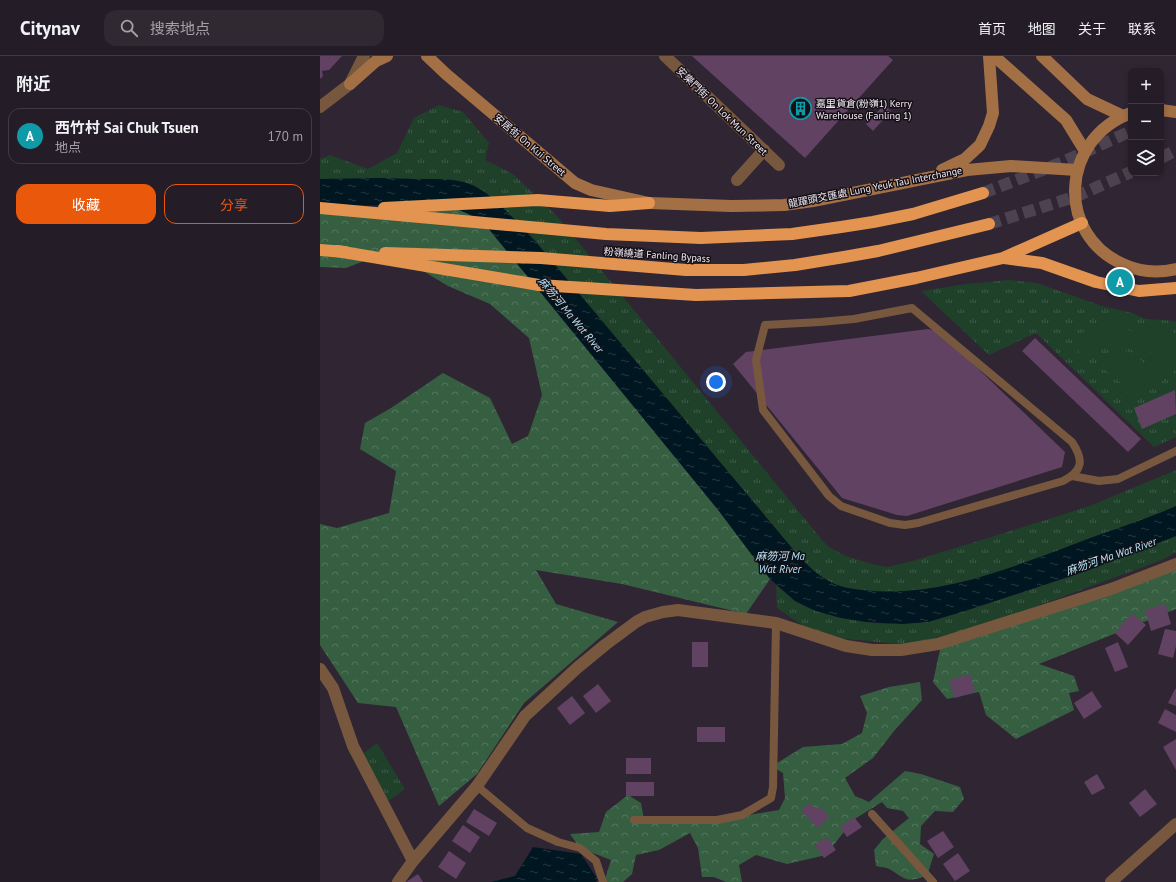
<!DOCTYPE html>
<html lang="zh">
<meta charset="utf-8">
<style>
:root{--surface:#241c26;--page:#302932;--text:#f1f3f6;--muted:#a3a1a7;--line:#413a43;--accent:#ea580c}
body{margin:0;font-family:"PT Sans","Noto Sans SC",sans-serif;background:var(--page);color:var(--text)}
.controls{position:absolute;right:12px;top:12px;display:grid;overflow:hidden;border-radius:8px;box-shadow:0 2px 6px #0003}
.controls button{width:36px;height:36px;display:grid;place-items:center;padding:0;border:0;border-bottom:1px solid var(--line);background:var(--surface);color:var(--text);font:20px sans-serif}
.you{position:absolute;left:396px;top:326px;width:14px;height:14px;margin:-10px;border:3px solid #fff;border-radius:50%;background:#1a73e8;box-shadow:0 0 0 6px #1a73e833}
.badge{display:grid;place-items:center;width:26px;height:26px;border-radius:50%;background:var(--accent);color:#fff;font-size:13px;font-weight:700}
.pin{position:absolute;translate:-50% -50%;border:2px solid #fff;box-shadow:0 1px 4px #0006}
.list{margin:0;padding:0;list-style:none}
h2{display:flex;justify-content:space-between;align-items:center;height:52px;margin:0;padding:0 16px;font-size:17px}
h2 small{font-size:13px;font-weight:400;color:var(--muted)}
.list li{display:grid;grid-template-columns:26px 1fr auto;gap:12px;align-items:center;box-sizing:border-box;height:56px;margin:0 8px 8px;padding:0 8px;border:1px solid var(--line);border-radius:12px}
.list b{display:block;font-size:15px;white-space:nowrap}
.list p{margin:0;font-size:13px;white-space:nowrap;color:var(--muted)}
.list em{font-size:13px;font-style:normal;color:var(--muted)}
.actions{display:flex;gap:8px;padding:12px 16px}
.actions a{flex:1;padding:9px 0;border:1px solid var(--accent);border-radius:12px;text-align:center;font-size:14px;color:var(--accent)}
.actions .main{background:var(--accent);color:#fff}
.icon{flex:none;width:22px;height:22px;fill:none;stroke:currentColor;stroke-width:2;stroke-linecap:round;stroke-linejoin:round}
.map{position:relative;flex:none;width:856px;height:826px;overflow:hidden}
header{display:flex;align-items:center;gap:24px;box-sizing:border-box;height:56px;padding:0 20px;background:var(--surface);border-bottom:1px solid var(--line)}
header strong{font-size:19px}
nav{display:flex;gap:22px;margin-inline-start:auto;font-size:14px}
.search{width:280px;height:36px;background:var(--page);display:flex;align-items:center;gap:10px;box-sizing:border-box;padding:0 14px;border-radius:12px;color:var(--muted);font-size:15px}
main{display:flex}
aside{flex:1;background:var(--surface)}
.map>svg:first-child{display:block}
</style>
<header>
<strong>Citynav</strong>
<div class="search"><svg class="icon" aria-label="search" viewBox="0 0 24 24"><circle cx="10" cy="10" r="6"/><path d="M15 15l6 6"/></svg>搜索地点</div>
<nav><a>首页</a><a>地图</a><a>关于</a><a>联系</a></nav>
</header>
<main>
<aside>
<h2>附近<small></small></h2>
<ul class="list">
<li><span class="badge" style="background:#0f9aa8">A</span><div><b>西竹村 Sai Chuk Tsuen</b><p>地点</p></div><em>170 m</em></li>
</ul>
<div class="actions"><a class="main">收藏</a><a>分享</a></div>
</aside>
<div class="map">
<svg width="856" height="826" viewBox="0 0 856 826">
<defs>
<pattern id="grass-tufts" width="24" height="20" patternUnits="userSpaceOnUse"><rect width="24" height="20" fill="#1f412a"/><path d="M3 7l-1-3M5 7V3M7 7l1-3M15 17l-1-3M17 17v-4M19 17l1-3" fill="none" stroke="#405d4a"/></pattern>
<pattern id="forest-crowns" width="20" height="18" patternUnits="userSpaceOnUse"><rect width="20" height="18" fill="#365f42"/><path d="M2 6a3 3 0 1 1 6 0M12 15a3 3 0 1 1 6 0" fill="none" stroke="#54765e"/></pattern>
<pattern id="water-ripples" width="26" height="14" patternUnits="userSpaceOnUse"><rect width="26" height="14" fill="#001620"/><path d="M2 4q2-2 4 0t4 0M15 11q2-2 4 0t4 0" fill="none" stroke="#263841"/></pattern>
</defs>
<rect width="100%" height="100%" fill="#302533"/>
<g fill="url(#grass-tufts)">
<path d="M119,49L143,56L169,87L165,104L193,118L237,160L502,484L509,491L526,500L552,508L567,511L593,505L726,464L772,449L856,414V450C827,463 795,473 765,484C698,509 626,540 553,535C541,534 530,533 520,530C502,524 489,511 477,498L216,186C196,166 177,145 154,129L0,123V103L10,99L48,113L77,97L94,62Z"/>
<polygon points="689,224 717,227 782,250 812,257 826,263 855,265 856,266 856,381 834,391 716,277 669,299 601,235 646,228"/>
<polygon points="856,480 856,496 842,504 669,568 589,589 498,580 457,552 456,529 475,545 496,555 521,562 546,566 566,568 608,566 698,538 769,514"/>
<polygon points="57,687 85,733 67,746 40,700"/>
</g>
<g fill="url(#forest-crowns)">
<path d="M134,152C148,157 157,162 168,172L399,455L450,523L426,558L302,528L216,514L236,548L298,566L204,647L157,718L119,750L76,651L38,647L0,589V468L17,472L69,457L76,415L40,393L45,367L71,352L123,317L170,342L192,388L208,380L222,339L209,282L170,248L128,230L70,195L26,212L0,211V158Z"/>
<polygon points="856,505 856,553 719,608 754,620 759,635 749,637 754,654 696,683 666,659 659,636 627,643 613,626 622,584"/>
<path d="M600,626L602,644L574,675L553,702L525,722L535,740L549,746L585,715L601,718L640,731L644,743L633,756L615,755L601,770L600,788L614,798L607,820C586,826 588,825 571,814C567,811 560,811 556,810L554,794L563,783L589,762L583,755L567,752L562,746L533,764L506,799L467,808L436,799L419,809L422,826H406L394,821H382L378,792L370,777L339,794L316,799L312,818L303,826H284L291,804L260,792L250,778L279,776L286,756L308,739L321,747L324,764L403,763L459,754L465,742L463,717L453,711L457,707L483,691L522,688L542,677L547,657L540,640L569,631Z"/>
</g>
<g fill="#1f412a">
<polygon points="799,258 808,274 821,277 838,266 856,282 856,313 852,316 827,293 801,288 787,294 784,290 761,300 752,282"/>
<path d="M805,295L813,297L828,311H838L845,316L844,323L841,327C830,327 821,330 814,339H808C802,326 792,317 779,311L778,306L780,302C790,303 796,300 805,295Z"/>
</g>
<g fill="url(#water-ripples)">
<path d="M58,122C72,122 86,123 101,123C118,123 136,122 152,129C175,139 198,168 216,186L477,498C489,511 502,524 520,530C530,533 541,534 553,535C626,540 698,509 765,484C795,473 827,463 856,450V480L769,514L645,555L608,566L582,568L546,566L521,562L496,555L487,551L475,545L450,523L399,455L168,172L159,163L149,158L134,152L103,149L0,150V123Z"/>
<polygon points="213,791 261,798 278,824 275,826 171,826 195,820"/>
</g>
<g fill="#614263">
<polygon points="0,0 22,0 9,14 2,15 3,20 0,23"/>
<polygon points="372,0 568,0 573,4 485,102"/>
<polygon points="564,49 571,55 553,75 546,68"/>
<polygon points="608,273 620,276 745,396 742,411 587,460 577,459 522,442 413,308 426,296"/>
<polygon points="715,282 821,383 808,396 702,295"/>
<polygon points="855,334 856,358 822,373 814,352"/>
<polygon points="845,548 851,568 831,575 825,554"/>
<polygon points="812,557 826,569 808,589 795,577"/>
<polygon points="845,573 856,575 856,590 853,602 838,598"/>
<rect x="372" y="586" width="16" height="25"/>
<polygon points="798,586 808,611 795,616 785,592"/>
<polygon points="650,618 655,636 635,642 629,624"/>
<polygon points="278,628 291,645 276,657 263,640"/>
<polygon points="855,633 856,633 856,650 848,647"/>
<polygon points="772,635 782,651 764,663 754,647"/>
<polygon points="252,640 265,657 250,669 237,652"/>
<polygon points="845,653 856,659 856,676 838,667"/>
<rect x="377" y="671" width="28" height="15"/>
<polygon points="856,683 856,714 843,691"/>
<rect x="306" y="702" width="25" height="16"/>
<polygon points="777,718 785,732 772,739 764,726"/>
<rect x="306" y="726" width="28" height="14"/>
<polygon points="825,733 837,748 820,761 809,747"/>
<polygon points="489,747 496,753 499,750 509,760 498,772 481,755"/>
<polygon points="154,753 177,767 169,780 146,766"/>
<polygon points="534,761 542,771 527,781 520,771"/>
<polygon points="143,769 160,781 150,797 132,785"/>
<polygon points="623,775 634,791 618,802 607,785"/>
<polygon points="507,781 516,794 504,802 495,789"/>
<polygon points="129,795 146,807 136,823 118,811"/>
<polygon points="638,797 650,815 635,825 623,808"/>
<polygon points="98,818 103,826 86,826"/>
</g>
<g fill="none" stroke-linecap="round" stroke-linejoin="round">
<g stroke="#4d4350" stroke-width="12" stroke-dasharray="12 6" stroke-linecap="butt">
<polyline points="841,102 856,94"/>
<polyline points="663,137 743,106 811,75"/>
<polyline points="669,168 757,140 811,116"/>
</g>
<g stroke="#77583e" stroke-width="8">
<path d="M592,252L752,386C764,404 763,415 743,425L598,467L585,469L570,467L521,450L509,440L443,354L436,304L445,269L500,266L534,263Z"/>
<polyline points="752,420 779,425 798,423 856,395"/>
<polyline points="157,730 207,772 238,786 260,792 276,805 283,826"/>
<polyline points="552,758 613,826"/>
<polyline points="314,764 397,764 422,759 451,742 453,731 456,567"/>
</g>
<g stroke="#77583e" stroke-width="12">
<polyline points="345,0 459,109"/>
<polyline points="0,51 30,28 44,0"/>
<polyline points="417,124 444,94"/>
<polyline points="0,613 13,632 33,690 93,805"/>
<polyline points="78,826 93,805 157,730 205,660 257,612 285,589 316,566 325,561 343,556 358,554 456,567 526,590 552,594 581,594 618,588 791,533 856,508"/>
<polyline points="791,826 856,768"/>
</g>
<g stroke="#a37046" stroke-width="12">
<polyline points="107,0 126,18 255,127 271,134 329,147 411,150 464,149 493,145 647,114 691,110 757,114"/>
<polyline points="674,0 746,64 765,95"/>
<polyline points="722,0 767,43 803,60"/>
<polyline points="30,28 56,5 67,0"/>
<polyline points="841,54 856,56"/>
<path d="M811,57C740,83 735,180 805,209C821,216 839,217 856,213"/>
<polyline points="622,114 645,103 660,89 669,70 673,57 669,0"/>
</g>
<g stroke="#e39450" stroke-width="12">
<polyline points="0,152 286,178 381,182 472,178 521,171 553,166 593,158 663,137"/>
<polyline points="64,152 218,144 290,150 329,147"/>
<polyline points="0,194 25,196"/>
<polyline points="17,195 219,229 376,239 529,235 596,222 683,202 762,167"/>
<polyline points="65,197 221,202 366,214 424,214 475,209 524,201 558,195 669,168"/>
<polyline points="684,202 722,207 776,226 819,235 856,232"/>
</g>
</g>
<defs>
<symbol id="building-ring" viewBox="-11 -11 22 22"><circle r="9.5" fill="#151016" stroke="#0f9aa8" stroke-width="1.5"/><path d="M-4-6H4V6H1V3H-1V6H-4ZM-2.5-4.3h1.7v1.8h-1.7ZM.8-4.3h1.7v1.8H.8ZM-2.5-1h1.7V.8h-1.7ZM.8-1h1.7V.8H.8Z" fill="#0f9aa8"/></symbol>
</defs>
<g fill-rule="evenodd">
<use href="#building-ring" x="468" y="40" width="25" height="25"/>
</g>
<g text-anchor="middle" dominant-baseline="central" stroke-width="3" stroke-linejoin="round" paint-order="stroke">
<g font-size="10" fill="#f3ebf5" stroke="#151016" text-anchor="start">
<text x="496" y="47">嘉里貨倉(粉嶺1) Kerry<tspan x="496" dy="12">Warehouse (Fanling 1)</tspan></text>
</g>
<g font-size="10" fill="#f3ebf5" stroke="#151016">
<text transform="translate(402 55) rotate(44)">安樂門街 On Lok Mun Street</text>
<text transform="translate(210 89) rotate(40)">安居街 On Kui Street</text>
<text transform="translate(555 131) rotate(-11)">龍躍頭交匯處 Lung Yeuk Tau Interchange</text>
<text transform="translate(337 199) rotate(4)">粉嶺繞道 Fanling Bypass</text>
</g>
<g font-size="11" font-style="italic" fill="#b1e3f7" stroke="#151016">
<text transform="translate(251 259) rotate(50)">麻笏河 Ma Wat River</text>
<text x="460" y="500">麻笏河 Ma<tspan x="460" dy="13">Wat River</tspan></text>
<text transform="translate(791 500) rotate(-19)">麻笏河 Ma Wat River</text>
</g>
</g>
</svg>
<div class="controls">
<button>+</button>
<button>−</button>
<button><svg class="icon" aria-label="layers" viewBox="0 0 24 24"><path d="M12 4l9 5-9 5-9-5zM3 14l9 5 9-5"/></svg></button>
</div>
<div class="you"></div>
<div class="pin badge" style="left:800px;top:226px;background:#0f9aa8">A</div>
</div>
</main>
